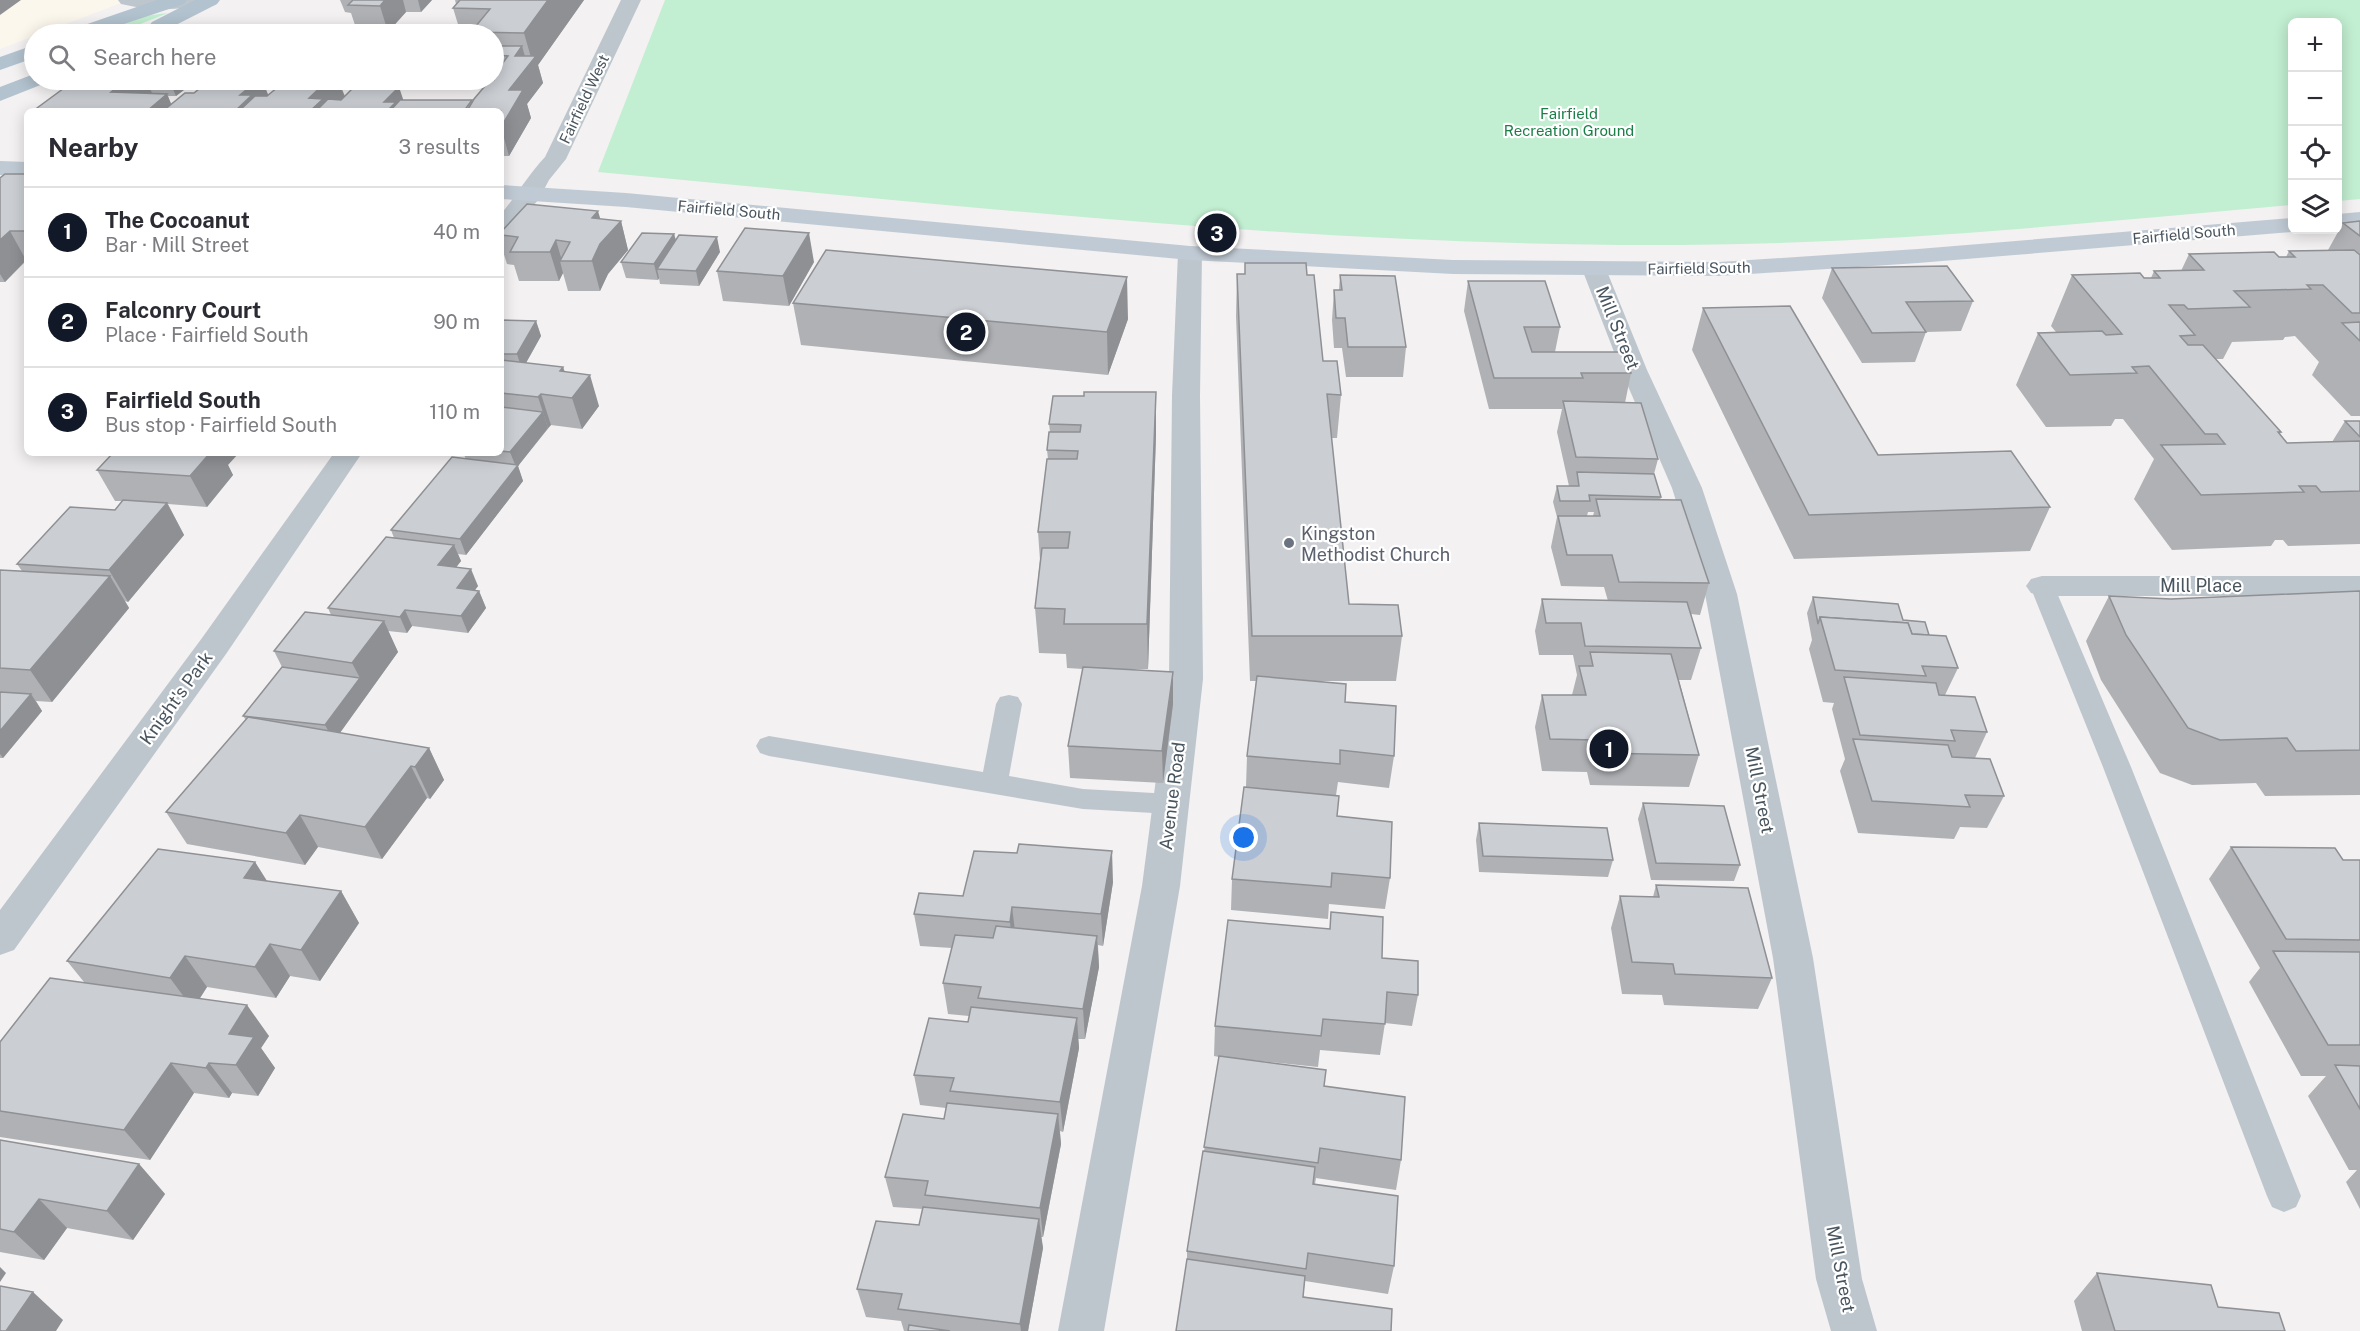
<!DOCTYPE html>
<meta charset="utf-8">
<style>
:root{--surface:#fff;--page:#f2f2f3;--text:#2b2b33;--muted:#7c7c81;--line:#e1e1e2;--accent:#111827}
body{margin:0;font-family:"Public Sans",sans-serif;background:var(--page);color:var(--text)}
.controls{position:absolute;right:18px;top:18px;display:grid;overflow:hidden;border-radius:9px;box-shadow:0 3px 15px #0003}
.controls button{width:54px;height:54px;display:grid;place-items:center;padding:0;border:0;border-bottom:2px solid var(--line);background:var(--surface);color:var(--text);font:30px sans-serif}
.you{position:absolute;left:1244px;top:838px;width:21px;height:21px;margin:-15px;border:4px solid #fff;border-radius:50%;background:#1a73e8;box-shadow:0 0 0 9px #1a73e833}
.badge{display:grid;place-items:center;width:39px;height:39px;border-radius:50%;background:var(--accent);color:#fff;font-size:20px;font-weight:700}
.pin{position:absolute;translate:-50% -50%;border:3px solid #fff;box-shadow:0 2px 6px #0006}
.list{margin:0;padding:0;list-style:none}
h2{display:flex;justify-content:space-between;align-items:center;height:78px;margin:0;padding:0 24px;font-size:26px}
h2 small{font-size:20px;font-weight:400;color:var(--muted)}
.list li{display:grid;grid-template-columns:39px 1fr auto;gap:18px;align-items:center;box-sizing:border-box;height:90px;padding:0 24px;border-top:2px solid var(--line)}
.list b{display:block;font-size:22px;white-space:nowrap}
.list p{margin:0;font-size:20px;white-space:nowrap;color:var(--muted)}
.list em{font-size:20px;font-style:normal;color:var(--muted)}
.icon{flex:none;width:33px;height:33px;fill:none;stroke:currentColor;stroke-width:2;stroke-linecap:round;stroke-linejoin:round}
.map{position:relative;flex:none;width:2360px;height:1331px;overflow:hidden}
.search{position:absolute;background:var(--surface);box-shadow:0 3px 15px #0003;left:24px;top:24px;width:480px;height:66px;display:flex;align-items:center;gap:15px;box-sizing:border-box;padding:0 21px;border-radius:33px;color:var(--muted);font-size:22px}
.panel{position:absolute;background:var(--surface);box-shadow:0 3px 15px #0003;left:24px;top:108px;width:480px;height:348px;border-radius:9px}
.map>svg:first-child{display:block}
</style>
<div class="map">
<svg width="2360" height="1331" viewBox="0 0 2360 1331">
<rect width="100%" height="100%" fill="#f3f1f1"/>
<polygon fill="#fcf7ec" points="0,0 129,0 0,49"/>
<g fill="#c2eed1">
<path d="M665,0H2360V199L2338,201V22H2292V205C2088,223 1884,244 1679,245C1318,247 957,205 598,172Z"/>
<polygon points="168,13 115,34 93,34 136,17"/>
</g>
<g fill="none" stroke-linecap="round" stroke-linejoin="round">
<g fill="#bdc6cd" fill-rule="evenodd">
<polygon points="2042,578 2051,580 2054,586 2131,767 2301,1196 2296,1207 2284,1212 2272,1207 2267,1196 2103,767 2030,586 2033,580"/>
<polygon points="1009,695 1018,697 1022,704 1009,776 1083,789 1171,794 1181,797 1185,804 1181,811 1171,814 1083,809 769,756 760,753 756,746 760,739 769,736 983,772 996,704 1000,697"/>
</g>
<g fill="#bdc6cd" fill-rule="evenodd">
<polygon points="118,0 217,0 218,1 215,5 208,7 151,10 121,4"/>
<path d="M621,0H641L566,159L549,180L539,199L509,234L501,236V214C517,195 528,175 545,157Z"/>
<polygon points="1190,246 1199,248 1202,253 1200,396 1203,679 1180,886 1104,1331 1058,1331 1142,886 1169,679 1172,396 1178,253 1181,248"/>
<polygon points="1594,262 1603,264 1606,269 1647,370 1702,488 1737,594 1813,958 1862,1279 1877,1331 1831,1331 1816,1279 1773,958 1705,594 1672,488 1621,370 1582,269 1585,264"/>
<polygon points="334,453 362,453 226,654 14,950 0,955 0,910 202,638"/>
<polygon points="2042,576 2360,576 2360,596 2042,596 2031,593 2026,586 2031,579"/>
</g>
<g fill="#c0cad4" fill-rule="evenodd">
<polygon points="0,161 27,162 27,176 0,175"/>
<polygon points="501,185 626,193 1190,246 1453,260 1719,262 1918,249 2292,218 2292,230 2301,230 2292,232 1918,263 1719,276 1453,274 1190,260 626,207 501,199"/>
<polygon points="2360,212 2360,226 2338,228 2338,214"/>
</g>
<g fill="#b2c2ce" fill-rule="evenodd">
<polygon points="157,0 187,0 184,4 94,34 67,34 70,30"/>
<polygon points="195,0 220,0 217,4 166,30 152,30 149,26 152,22"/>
<polygon points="34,45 34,58 0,70 0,57"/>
<polygon points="34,74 34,80 46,80 43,84 0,101 0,87"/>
</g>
</g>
<g fill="#afb1b5" fill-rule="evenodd">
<polygon points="340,0 432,0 421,12 406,12 388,32 357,31 351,13 345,12"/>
<polygon points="455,0 584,0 538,65 543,83 527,104 531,118 509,156 501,156 501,111 33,111 75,80 197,80 176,96 168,96 171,104 194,93 210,80 262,80 268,95 302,83 305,80 338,80 345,96 403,100 472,100 473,102 494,80 494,34 461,34 453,8 456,4"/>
<polygon points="27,174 27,260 5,282 0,282 0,178"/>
<polygon points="601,219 621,221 628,250 608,274 600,291 568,291 563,273 559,281 519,281 514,265 507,264 501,245 501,232"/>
<polygon points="2360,221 2360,416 2351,416 2312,375 2319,362 2295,336 2285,337 2283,340 2232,342 2223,359 2216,359 2281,432 2280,434 2287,443 2332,442 2345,421 2360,421 2360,544 2288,546 2283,540 2275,540 2271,546 2172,550 2134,499 2154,459 2123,419 2115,419 2111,426 2046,427 2016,385 2038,333 2056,332 2051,326 2072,275 2151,278 2154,271 2181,271 2189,254 2279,257 2286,257 2289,251 2328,250 2343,223"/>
<polygon points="674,234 676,240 720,252 699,286 660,284 659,278 658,280 626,278 621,262"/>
<polygon points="814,262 789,306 723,301 717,271"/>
<polygon points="1832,268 1973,301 1961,331 1926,332 1915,362 1862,363 1822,298"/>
<polygon points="1237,274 1307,275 1323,361 1341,395 1337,438 1331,438 1349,604 1402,636 1396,681 1311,681 1345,702 1394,756 1389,788 1338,782 1336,795 1337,816 1390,878 1385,909 1329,904 1328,919 1231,910 1232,879 1246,787 1247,756 1256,681 1250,681 1236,316"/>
<polygon points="1340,275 1406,347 1403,377 1346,377 1342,348 1334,348 1332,320 1334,290 1339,290"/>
<path d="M1468,281L1560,327L1555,352L1631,373L1625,403L1658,459L1654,474L1661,497L1660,500L1709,583L1700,615L1691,614L1701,648L1691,680H1679L1699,755L1689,787L1590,785L1587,772L1542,771L1535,727L1542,695H1572L1577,675L1573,655H1539L1535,631L1542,599L1608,601L1604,587L1561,586L1551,547L1557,517L1553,502L1557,486H1569L1557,432L1562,409H1489L1464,311ZM1588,512H1594L1593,516H1587Z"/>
<polygon points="793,303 1128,319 1108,375 801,345"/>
<polygon points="1703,308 1878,455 2050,507 2030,551 1794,559 1692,350"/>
<polygon points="501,320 536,321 541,336 526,363 563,367 565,372 599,406 582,429 551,425 518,466 523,481 466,555 458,554 461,561 456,567 478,586 474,591 479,591 486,608 468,633 412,626 407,633 388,631 398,652 340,733 429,748 444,780 430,799 427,798 382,859 318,847 305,865 187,844 166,812 246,720 243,716 282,667 274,651 331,615 328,608 394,538 391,530 466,459 463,453 501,453"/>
<polygon points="1156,392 1156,435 1148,669 1118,669 1173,672 1173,704 1163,783 1070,778 1068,746 1083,669 1067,668 1066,654 1039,653 1035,608 1040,560 1038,532 1048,459 1047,450 1050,432 1049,424 1084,396"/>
<polygon points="228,465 233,475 207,507 168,504 184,535 128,602 125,601 129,608 52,702 36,701 42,711 3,758 0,758 0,570 22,571 17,564 115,510 122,501 115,501 97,470"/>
<polygon points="2360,591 2360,795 2265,796 2256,783 2192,785 2160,773 2101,680 2086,641 2109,596 2171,599"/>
<polygon points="1813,597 1903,620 1929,635 1958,668 1945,695 1987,732 1975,758 2004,796 1987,828 1960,827 1954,839 1858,833 1840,771 1845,759 1832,709 1834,703 1823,702 1809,649 1812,640 1807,613"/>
<polygon points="1643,803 1740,865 1734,881 1651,880 1638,819"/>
<polygon points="1479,823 1613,860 1608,877 1479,872 1476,840"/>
<polygon points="2231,847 2343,860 2360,860 2360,1209 2346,1182 2357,1170 2349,1170 2308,1096 2326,1076 2301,1076 2249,982 2260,968 2209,879"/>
<polygon points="255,862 267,881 341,891 359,923 320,981 290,976 276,998 207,987 200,998 269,1036 261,1048 275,1068 258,1096 232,1093 229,1098 194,1093 150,1160 0,1137 0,1042 84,982 67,961"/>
<polygon points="1113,882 1103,946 1098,945 1099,967 1085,1039 1078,1039 1079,1048 1063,1132 1060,1131 1061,1144 1043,1237 1041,1237 1043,1248 1028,1331 904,1331 901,1321 866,1317 857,1289 919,1225 923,1209 893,1207 885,1177 944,1119 946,1108 920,1105 914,1075 968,1022 969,1016 948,1014 943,983 952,948 920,946 914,914 963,896"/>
<polygon points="1656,885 1772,978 1758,1009 1664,1005 1662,995 1622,994 1611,928 1620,896 1653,897"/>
<polygon points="1331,912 1382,958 1418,995 1412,1026 1385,1023 1380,1055 1320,1050 1318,1067 1250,1060 1325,1086 1401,1160 1396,1190 1316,1178 1315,1184 1394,1266 1388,1294 1305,1281 1303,1296 1391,1331 1187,1259 1187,1251 1204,1151 1219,1057 1214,1056 1215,1026 1330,929"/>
<polygon points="0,1140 139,1164 165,1194 133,1240 67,1228 44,1260 0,1252"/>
<polygon points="2097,1273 2218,1307 2285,1331 2082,1331 2074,1301"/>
</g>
<g fill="#8e9094">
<polygon points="0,0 21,0 0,15"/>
<polygon points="385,0 403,0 406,12 388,32 380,6"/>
<polygon points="418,0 432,0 421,12"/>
<polygon points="548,0 584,0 538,65 543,83 527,104 531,118 509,156 501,127 509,90 515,56 522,46 528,67 532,61 524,33"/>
<polygon points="126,80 146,80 153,95 111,92"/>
<polygon points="169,80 197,80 176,96"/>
<polygon points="258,80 262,80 272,104 265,111 235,111 240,95"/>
<polygon points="328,80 338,80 346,100 334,111 310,111 309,98"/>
<polygon points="399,87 407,111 387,111 384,102"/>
<polygon points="167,94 174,111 147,111"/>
<polygon points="598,211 606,238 621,221 628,250 608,274 600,291 592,261 592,218"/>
<polygon points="10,231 26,260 5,282 0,274 0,240"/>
<polygon points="809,233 814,262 789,306 783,276"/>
<polygon points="674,234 678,249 657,269 659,278 658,280 654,264"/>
<polygon points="717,237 720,252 699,286 696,271"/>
<polygon points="556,240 562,261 560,261 563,273 559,281 550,252"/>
<polygon points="1127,277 1128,319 1108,375 1107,332"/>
<polygon points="536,321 541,336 522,370 517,354"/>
<polygon points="563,367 572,397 590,375 599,406 582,429 572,398 560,371"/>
<polygon points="1156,392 1156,435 1148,669 1147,624"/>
<polygon points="541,394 551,425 548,428 538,397"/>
<polygon points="543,412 548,428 518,466 523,481 466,555 460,539 516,467 510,452"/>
<polygon points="210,453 239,453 228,465 233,475 207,507 190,476"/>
<polygon points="167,503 184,535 128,602 109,570"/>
<polygon points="454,545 461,561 445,582 438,565"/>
<polygon points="471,569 478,586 464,605 457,588"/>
<polygon points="110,576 129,608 52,702 30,670"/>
<polygon points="479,591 486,608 468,633 461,616"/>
<polygon points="405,610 412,626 407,633 400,617"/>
<polygon points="384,621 398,652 334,741 325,725 360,678 352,663"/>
<polygon points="1173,672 1173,704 1163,783 1162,751"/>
<polygon points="31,694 42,711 3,758 0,754 0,731"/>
<polygon points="429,748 444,780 430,799 415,767"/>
<polygon points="411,766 427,798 382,859 365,827"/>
<polygon points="300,815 318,847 305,865 286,833"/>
<polygon points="1112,851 1113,882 1103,946 1101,914"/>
<polygon points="255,862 275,894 244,878"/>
<polygon points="341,891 359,923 320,981 301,950"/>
<polygon points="1012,907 1016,939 1013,953 1010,922"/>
<polygon points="1097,936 1099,967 1085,1039 1083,1009"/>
<polygon points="270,944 290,976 276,998 255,967"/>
<polygon points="185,956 207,987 193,1009 170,978"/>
<polygon points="247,1005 269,1036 261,1048 275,1068 258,1096 236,1065 229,1034"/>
<polygon points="1077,1018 1079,1048 1063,1132 1060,1102"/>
<polygon points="171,1063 194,1093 150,1160 124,1130"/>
<polygon points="209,1063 232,1093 229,1098 206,1068"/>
<polygon points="1058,1114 1061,1144 1043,1237 1040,1208"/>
<polygon points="139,1164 165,1194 133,1240 107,1211"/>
<polygon points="39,1199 67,1228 44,1260 14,1232"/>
<polygon points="1039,1219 1043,1248 1028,1331 1021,1331 1020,1324"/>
<polygon points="0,1267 6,1273 0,1282"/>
<polygon points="33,1292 63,1320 56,1331 6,1331"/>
</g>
<g fill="#cbced3" stroke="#8e9094" stroke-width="1.5">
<polygon points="353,0 385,0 380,6 348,5"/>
<polygon points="460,0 548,0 524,33 471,32 490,9 453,8"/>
<polygon points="494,46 522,46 515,56 536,56 509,90 523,90 501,127 501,111 467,111 474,99 490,80 494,80 494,75 508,56 494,55"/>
<polygon points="75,80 126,80 111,92 167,94 147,111 33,111"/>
<polygon points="210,80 258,80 240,95 252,95 235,111 163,111 185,93 194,93"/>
<polygon points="305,80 328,80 309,98 323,99 310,111 239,111 255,96 267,96 284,82 302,83"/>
<polygon points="356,85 399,87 384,102 396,102 387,111 316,111 328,99 341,100"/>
<polygon points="400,100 472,100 464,111 390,111"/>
<polygon points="5,174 27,174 27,231 10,231 0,240 0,178"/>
<polygon points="527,204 598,211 592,218 621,221 600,244 592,261 560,261 570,242 556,240 550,252 510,252 518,237 501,235 501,232"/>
<polygon points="2360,221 2360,236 2343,223"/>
<polygon points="745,228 809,233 783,276 717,271"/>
<polygon points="642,233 674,234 654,264 621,262"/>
<polygon points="679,235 717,237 696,271 657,269"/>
<polygon points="826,250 1127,277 1107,332 793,303"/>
<polygon points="2354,250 2360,255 2360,313 2352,313 2323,285 2307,285 2311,289 2234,291 2250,307 2188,309 2184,305 2169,305 2195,335 2180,336 2188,345 2203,345 2281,432 2278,432 2287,443 2360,441 2360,491 2321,492 2316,486 2299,486 2304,492 2201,495 2161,445 2225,444 2217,434 2205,434 2149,366 2132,367 2137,373 2070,375 2038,333 2102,331 2106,335 2122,334 2072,275 2140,273 2144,278 2160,278 2154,271 2204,270 2189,254 2274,252 2279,257 2295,257 2289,251"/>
<polygon points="1245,263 1306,263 1307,275 1314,275 1323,361 1337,361 1341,395 1327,394 1349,604 1398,605 1402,636 1252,636 1237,274 1245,274"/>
<polygon points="1947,266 1973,301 1906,302 1926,332 1872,333 1832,268"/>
<polygon points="1340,275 1395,276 1406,347 1348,347 1345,318 1336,318 1334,290 1342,290"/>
<polygon points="1468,281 1545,281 1560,327 1524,327 1532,352 1624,352 1631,373 1581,373 1583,378 1494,378"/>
<polygon points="1790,306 1878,455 2011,451 2050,507 1809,515 1703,308"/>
<polygon points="501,320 536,321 517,354 501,354"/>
<polygon points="2360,322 2360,341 2342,323"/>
<polygon points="501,360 563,367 560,371 590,375 572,398 541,394 538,397 501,393"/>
<polygon points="1084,392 1156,392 1147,624 1064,624 1065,609 1035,608 1042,548 1068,548 1070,532 1038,532 1047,459 1077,459 1078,451 1047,450 1049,432 1080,432 1081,425 1049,424 1053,396 1084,396"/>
<polygon points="1563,401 1641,403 1658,459 1576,457"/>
<polygon points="501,407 543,412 510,452 501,451"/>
<polygon points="2345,421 2360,421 2360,437"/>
<polygon points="113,453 210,453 190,476 97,470"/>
<polygon points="452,457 518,465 460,539 391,530"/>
<polygon points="1577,472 1654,474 1661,497 1589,495 1590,501 1560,501 1557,486 1579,486"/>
<polygon points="1596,499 1681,500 1709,583 1619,582 1612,555 1567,555 1558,516 1600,516"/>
<polygon points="123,500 167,503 109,570 17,564 70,507 115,510"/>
<polygon points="386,537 454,545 438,565 471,569 457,588 479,591 461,616 405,610 400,617 328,608"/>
<polygon points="0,570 110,576 30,670 0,668"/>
<polygon points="2360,591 2360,750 2296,751 2287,738 2220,740 2188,728 2126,635 2109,596 2171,599"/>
<polygon points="1813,597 1898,604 1903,620 1925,622 1929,635 1912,634 1908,623 1820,617 1818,624"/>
<polygon points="1542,599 1687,602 1701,648 1585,646 1581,623 1546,623"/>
<polygon points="305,612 384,621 352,663 274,651"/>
<polygon points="1820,617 1908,623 1912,634 1946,636 1958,668 1922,666 1926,676 1835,670"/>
<polygon points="1590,652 1671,654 1699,755 1598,753 1595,740 1550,739 1542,695 1586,695 1579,666 1593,666"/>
<polygon points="282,667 360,678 325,725 243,716"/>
<polygon points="1083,667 1173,672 1162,751 1068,746"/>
<polygon points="1257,676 1346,684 1345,702 1396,706 1394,756 1340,750 1340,764 1247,756"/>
<polygon points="1844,677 1936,683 1939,695 1975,697 1987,732 1951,730 1955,741 1860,735"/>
<polygon points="0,692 31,694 0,731"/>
<polygon points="248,717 429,748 415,767 411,766 365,827 300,815 286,833 166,812"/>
<polygon points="1853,739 1948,745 1952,757 1990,759 2004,796 1965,795 1970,807 1872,801"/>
<polygon points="1244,787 1339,796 1337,816 1392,822 1390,878 1332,873 1331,887 1232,879"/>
<polygon points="1643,803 1724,806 1740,865 1656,863"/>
<polygon points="1479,823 1607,828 1613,860 1483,856"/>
<polygon points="1019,844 1112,851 1101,914 1012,907 1010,922 914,914 919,893 963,896 974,851 1017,853"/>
<polygon points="2231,847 2335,848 2343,860 2360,860 2360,940 2286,939"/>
<polygon points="158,849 255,862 244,878 341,891 301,950 270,944 255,967 185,956 170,978 67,961"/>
<polygon points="1656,885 1748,888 1772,978 1675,974 1673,964 1632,962 1620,896 1659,897"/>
<polygon points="1331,912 1383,917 1382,958 1418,961 1418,995 1387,992 1385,1024 1323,1019 1321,1036 1215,1026 1228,920 1330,929"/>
<polygon points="996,926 1097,936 1083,1009 978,998 981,987 943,983 955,935 993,938"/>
<polygon points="2273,951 2360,952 2360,1045 2328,1045"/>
<polygon points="50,978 247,1005 229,1034 254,1037 236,1065 209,1063 206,1068 171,1063 124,1130 0,1111 0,1042"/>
<polygon points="971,1007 1077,1018 1060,1102 950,1091 954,1078 914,1075 929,1018 968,1022"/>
<polygon points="1219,1056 1326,1070 1324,1086 1405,1097 1401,1160 1320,1148 1318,1163 1204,1147"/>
<polygon points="2335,1065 2360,1066 2360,1109"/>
<polygon points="947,1103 1058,1114 1040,1208 925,1195 928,1181 885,1177 903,1114 944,1119"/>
<polygon points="0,1140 139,1164 107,1211 39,1199 14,1232 0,1229"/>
<polygon points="1203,1151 1315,1167 1313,1184 1398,1196 1394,1266 1308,1253 1306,1269 1187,1251"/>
<polygon points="923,1207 1039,1219 1020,1324 898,1309 902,1294 857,1289 876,1221 919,1225"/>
<polygon points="1187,1259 1305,1276 1303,1297 1392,1309 1391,1331 1176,1331"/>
<polygon points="2097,1273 2211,1285 2218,1307 2279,1313 2285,1331 2115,1331"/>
<polygon points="0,1286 33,1292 6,1331 0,1331"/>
<polygon points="909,1325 950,1331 908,1331"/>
</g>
<circle fill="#6b7280" stroke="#fff" stroke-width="2" cx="1289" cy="543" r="6"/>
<g text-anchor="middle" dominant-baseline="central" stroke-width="4.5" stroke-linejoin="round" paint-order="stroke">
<g font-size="15" fill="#49555e" stroke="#fff">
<text transform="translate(584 99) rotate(-65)">Fairfield West</text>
<text transform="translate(729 210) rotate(5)">Fairfield South</text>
<text transform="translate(2184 234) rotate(-5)">Fairfield South</text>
<text transform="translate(1699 268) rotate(-1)">Fairfield South</text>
</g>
<g font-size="15" fill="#1b7e48" stroke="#fff">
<text x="1569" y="113">Fairfield<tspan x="1569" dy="17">Recreation Ground</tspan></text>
</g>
<g font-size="18" fill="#49555e" stroke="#fff">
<text transform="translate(1618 328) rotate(68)">Mill Street</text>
<text x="2201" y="585">Mill Place</text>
<text transform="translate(176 698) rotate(-54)">Knight's Park</text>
<text transform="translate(1760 790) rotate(79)">Mill Street</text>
<text transform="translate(1172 796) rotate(-83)">Avenue Road</text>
<text transform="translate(1841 1269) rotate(79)">Mill Street</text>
</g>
<g font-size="18" fill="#5b616d" stroke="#fff" text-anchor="start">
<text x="1301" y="533">Kingston<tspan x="1301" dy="21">Methodist Church</tspan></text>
</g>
</g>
</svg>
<div class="controls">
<button>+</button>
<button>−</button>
<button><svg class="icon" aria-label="locate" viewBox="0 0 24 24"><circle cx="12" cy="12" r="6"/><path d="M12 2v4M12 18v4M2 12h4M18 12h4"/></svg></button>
<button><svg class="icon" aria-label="layers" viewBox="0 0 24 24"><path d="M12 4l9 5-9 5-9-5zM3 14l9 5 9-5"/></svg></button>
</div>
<div class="you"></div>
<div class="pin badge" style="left:1609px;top:749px">1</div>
<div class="pin badge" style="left:966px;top:332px">2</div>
<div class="pin badge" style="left:1217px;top:233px">3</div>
<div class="search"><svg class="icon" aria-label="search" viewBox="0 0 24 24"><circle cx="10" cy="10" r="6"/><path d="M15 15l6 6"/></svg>Search here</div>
<section class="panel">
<h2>Nearby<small>3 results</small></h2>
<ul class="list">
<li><span class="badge">1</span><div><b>The Cocoanut</b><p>Bar · Mill Street</p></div><em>40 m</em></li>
<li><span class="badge">2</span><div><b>Falconry Court</b><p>Place · Fairfield South</p></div><em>90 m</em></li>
<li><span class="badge">3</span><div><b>Fairfield South</b><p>Bus stop · Fairfield South</p></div><em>110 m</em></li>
</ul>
</section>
</div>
